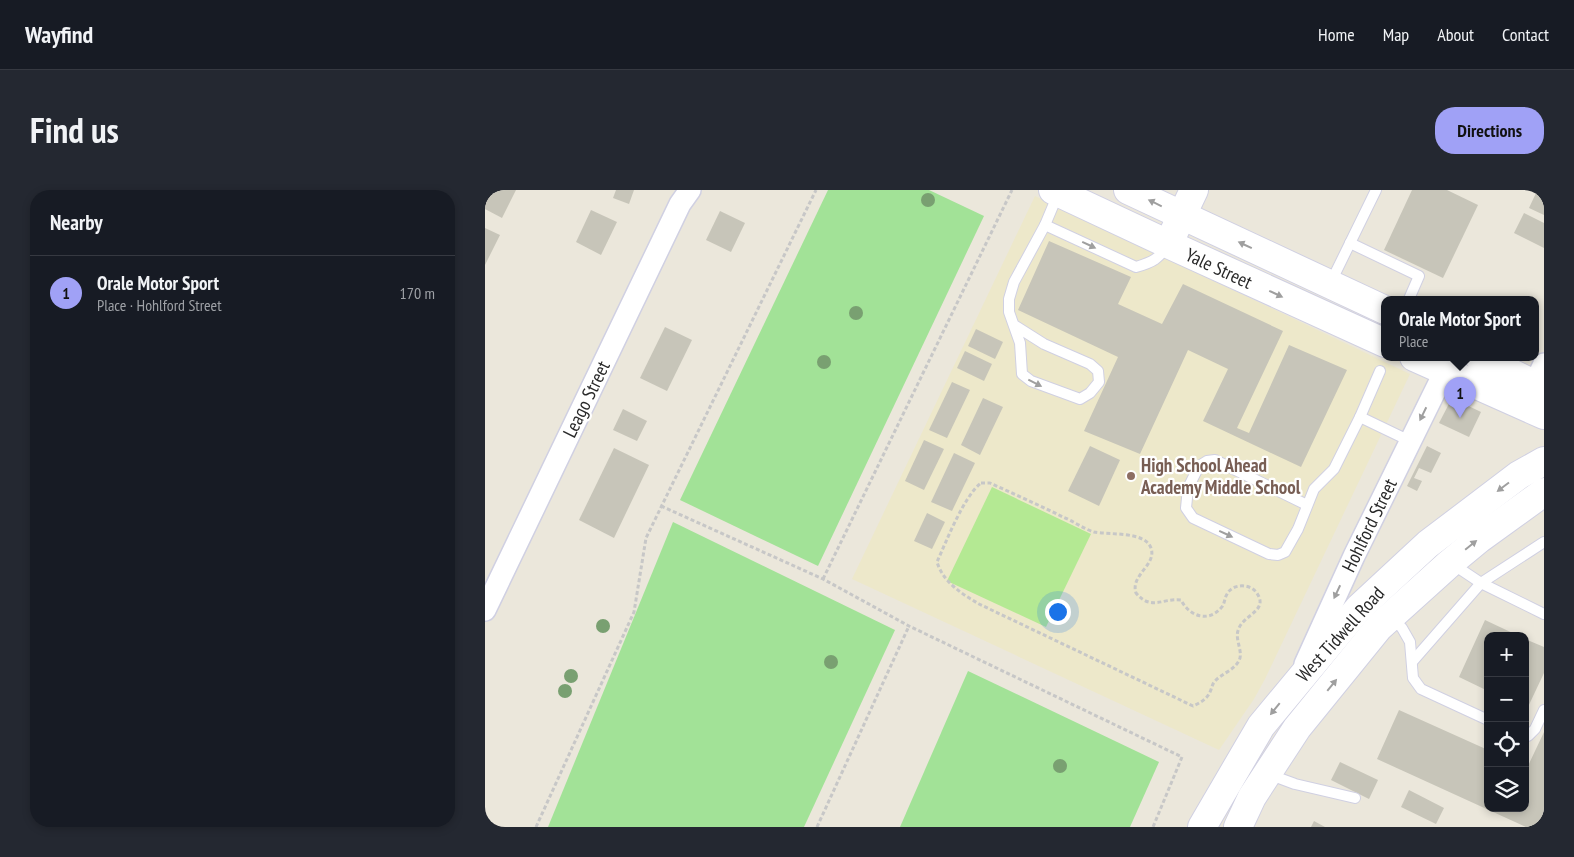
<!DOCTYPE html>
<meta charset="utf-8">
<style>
:root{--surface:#171b24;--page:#242831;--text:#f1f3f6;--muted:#9ea1a6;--line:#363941;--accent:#a0a1f6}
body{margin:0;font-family:"PT Sans Narrow",sans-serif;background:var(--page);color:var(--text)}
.controls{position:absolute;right:15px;bottom:15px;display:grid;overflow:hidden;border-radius:10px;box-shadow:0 2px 8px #0003}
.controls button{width:45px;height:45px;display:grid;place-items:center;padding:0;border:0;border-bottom:1px solid var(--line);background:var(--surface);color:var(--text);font:25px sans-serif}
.you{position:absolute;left:572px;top:421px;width:18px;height:18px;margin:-12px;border:4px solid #fff;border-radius:50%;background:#1a73e8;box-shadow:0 0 0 8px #1a73e833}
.badge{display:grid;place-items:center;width:32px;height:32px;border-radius:50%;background:var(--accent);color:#111;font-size:16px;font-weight:700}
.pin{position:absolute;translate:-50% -41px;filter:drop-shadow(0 1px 2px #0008)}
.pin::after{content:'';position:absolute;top:26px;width:18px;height:15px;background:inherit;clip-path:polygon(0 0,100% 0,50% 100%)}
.popup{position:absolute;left:896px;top:106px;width:158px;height:65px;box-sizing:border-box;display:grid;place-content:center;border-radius:10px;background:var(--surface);filter:drop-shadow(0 1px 4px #0005);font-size:16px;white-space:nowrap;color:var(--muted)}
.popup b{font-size:19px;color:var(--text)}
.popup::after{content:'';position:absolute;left:50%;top:100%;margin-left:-10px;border:10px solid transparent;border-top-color:var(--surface)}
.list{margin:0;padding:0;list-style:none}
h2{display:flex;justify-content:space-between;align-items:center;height:65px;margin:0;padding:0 20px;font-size:21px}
h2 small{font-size:16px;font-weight:400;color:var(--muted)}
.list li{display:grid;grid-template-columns:32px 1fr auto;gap:15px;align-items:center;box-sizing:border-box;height:75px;padding:0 20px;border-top:1px solid var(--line)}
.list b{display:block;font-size:19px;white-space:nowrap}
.list p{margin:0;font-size:16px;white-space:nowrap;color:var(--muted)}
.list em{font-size:16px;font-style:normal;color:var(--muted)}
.icon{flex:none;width:28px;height:28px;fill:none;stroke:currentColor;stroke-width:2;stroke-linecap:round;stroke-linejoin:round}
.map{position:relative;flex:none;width:1059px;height:637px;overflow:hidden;border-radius:20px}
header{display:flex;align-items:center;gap:30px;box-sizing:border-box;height:70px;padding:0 25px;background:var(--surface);border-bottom:1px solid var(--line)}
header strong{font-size:24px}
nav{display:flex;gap:28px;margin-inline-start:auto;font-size:18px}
.intro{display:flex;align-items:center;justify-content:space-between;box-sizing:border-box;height:120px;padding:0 30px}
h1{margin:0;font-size:35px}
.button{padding:12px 22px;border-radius:20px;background:var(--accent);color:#111;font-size:18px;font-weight:700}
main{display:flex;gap:30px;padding:0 30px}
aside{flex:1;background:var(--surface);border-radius:20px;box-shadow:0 2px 8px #0003}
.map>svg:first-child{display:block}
</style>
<header>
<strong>Wayfind</strong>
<nav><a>Home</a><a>Map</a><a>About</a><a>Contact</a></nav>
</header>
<div class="intro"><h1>Find us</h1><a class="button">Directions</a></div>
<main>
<aside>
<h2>Nearby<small></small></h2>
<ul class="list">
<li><span class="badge">1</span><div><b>Orale Motor Sport</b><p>Place · Hohlford Street</p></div><em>170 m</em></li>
</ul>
</aside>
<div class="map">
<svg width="1059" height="637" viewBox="0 0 1059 637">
<rect width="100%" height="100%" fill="#ebe7db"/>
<polygon fill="#ede8ca" points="550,6 925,184 780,489 769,509 734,560 367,389"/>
<g fill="#a2e297">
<polygon points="343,0 444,0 499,26 333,376 195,310"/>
<polygon points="188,332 410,440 319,637 63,637"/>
<polygon points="483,481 674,572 645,637 415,637"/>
</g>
<polygon fill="#b4e993" points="507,297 606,344 561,437 462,391"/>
<g fill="#c7c5b9">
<polygon points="1,0 31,0 17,28 0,19 0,3"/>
<polygon points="131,0 149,0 144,14 128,8"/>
<polygon points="927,0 962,0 993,15 958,88 899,60"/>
<polygon points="1051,3 1059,7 1059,25 1044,18"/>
<polygon points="106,20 132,32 116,65 91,52"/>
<polygon points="235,21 260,33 246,62 221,50"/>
<polygon points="1039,23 1059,33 1059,58 1029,43"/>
<polygon points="0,38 15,45 0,75"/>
<polygon points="564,51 646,87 633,114 677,134 698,94 798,141 752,238 764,243 804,155 862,180 816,277 718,231 743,179 703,160 655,264 599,241 633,167 533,120"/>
<polygon points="180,137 207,150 182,201 155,188"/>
<polygon points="491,139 518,152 510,169 483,156"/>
<polygon points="480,161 507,174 499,191 472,178"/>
<polygon points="467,192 485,200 462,248 444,240"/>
<polygon points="498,208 518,217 495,265 476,255"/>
<polygon points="967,208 996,222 984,247 954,233"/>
<polygon points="138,219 162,231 152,251 128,240"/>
<polygon points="439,250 459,259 439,300 420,291"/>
<polygon points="605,256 635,270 614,316 583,301"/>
<polygon points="942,256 956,263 946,283 934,278 929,288 937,291 932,301 922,296"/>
<polygon points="129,258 164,275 129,348 94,330"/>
<polygon points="469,263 490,273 467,321 446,312"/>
<polygon points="442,323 460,332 447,359 429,351"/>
<polygon points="1000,430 1034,446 1003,446 1003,501 974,487"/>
<polygon points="1040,449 1059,457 1059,483 1042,519 1040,518"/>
<polygon points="914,520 1003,560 1003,618 1040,618 1040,577 1042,578 1059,542 1059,637 1041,637 892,569"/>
<polygon points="855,572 893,590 884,609 846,590"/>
<polygon points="924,600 959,618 951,634 916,617"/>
<polygon points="829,631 840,637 826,637"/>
</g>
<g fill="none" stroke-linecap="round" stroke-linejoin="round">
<defs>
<g id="lane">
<path d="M560,35L651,77C668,72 674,69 683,54"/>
<polyline points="865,53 934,86 924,109"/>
<polyline points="845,94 891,0"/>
<polyline points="529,135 559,154 605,174 613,181 614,192 605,203 595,209 546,191 537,184 535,153 524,122 524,109 529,92 560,35 573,4"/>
<polyline points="875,227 895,181"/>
<polyline points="822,315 730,270 722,271 714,276 703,298 701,318 708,328 784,364 793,365 800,362 813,339 829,299 849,279 875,227 925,251"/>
<polyline points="966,373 996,393 1059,424"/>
<polyline points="906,427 917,438 925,452 928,488 936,499 1003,530"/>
<polyline points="927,472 996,393 1059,352"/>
<polyline points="1040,546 1043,546 1050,539 1059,520"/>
<polyline points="783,584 810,594 870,608"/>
</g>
<g id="street">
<polyline points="1049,195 1059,174"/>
<polyline points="0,420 195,14 205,0"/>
<polyline points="820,474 869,366 960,181"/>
</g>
<g id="secondary">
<polyline points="568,0 683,54 900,153"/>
<polyline points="643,0 900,120"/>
<polyline points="689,42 709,0"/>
<polyline points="929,167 1059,225"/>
<polyline points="994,167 1059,199"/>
<polyline points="717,637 776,536 874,418 943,354 1034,285 1059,271"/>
<polyline points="753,637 767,607 812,538 894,437 965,373 994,349 1059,302"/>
</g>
</defs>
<use href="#lane" stroke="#d0d0e2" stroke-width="12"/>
<use href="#street" stroke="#d0d0e2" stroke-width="24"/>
<use href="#secondary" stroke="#d0d0e2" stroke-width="30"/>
<g stroke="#c7c7c7" stroke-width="3" stroke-dasharray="4 2.5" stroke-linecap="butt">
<path d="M496,293H505C529,304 554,315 578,327C588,331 599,339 609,342C624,345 660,341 666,358C672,375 645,385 651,403C666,421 677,408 696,410C704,426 723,433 736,418C740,414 739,409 742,404C747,394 764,393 771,402C785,420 759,425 754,438C749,448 757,458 755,468C751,480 737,483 730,491C727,494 727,498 725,502C722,509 715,513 708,516L494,414C477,404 458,392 452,372C461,352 479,306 496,293Z"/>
<polyline points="176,316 338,389 424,436 697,567 668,637"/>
<polyline points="338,389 527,0"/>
<polyline points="51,637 149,422 161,348 331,0"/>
<polyline points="332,637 424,436"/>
</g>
<use href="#lane" stroke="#fff" stroke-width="10"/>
<use href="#street" stroke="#fff" stroke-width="21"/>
<use href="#secondary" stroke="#fff" stroke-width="28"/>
</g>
<g fill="#79a071">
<circle cx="443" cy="10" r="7"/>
<circle cx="371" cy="123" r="7"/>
<circle cx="339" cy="172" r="7"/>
<circle cx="118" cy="436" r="7"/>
<circle cx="346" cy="472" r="7"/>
<circle cx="86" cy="486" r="7"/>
<circle cx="80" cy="501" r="7"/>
<circle cx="575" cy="576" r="7"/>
</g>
<defs><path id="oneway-solid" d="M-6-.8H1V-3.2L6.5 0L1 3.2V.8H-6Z" transform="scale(1.25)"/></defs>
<g fill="#9f9f9f">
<use href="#oneway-solid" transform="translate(670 13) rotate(-154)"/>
<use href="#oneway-solid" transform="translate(604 55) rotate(25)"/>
<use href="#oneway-solid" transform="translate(760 55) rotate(-155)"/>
<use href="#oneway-solid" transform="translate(791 104) rotate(25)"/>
<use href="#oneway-solid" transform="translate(550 193) rotate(27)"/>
<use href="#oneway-solid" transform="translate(938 224) rotate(116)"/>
<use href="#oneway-solid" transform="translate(1018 297) rotate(143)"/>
<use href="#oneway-solid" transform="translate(741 344) rotate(25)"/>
<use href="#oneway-solid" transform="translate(986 355) rotate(-39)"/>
<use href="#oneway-solid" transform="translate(852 402) rotate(115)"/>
<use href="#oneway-solid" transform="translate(847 495) rotate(-51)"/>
<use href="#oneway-solid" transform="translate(790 519) rotate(129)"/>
</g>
<circle fill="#8d6e63" stroke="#fff" stroke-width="2" cx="646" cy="286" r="5"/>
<g text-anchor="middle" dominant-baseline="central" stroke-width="4.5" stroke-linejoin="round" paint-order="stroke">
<g font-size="19" fill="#292929" stroke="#fff">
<text transform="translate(734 78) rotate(25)">Yale Street</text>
<text transform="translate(101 209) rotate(-64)">Leago Street</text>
<text transform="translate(884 335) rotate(-64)">Hohlford Street</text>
<text transform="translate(855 444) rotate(-48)">West Tidwell Road</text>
</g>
<g font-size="19" font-weight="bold" fill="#785e54" stroke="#fff" text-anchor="start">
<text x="656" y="275">High School Ahead<tspan x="656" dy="22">Academy Middle School</tspan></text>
</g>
</g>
</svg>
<div class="controls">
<button>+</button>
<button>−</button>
<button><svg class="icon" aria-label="locate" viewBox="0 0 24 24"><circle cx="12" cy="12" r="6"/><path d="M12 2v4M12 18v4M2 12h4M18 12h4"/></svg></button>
<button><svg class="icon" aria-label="layers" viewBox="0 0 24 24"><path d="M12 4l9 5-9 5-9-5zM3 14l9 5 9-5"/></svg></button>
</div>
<div class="you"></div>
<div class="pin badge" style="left:975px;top:228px">1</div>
<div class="popup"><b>Orale Motor Sport</b>Place</div>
</div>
</main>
